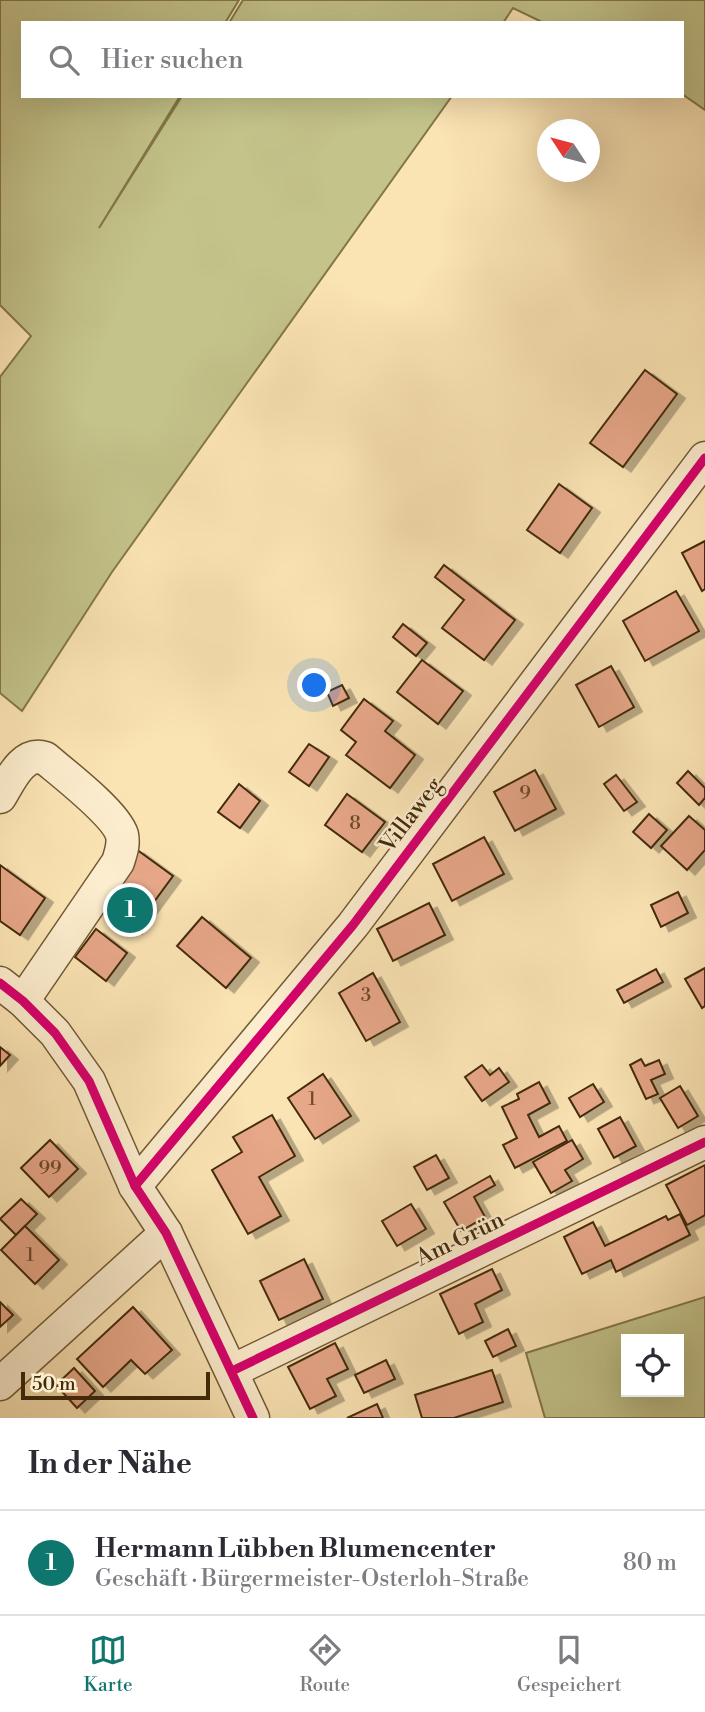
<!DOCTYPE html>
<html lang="de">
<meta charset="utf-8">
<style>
:root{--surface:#fff;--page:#f7f7f7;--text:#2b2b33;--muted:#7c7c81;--line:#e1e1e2;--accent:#0f766e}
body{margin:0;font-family:"Libre Bodoni",serif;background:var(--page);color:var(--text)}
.controls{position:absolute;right:21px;bottom:21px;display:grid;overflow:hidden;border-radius:0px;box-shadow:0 7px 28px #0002}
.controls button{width:63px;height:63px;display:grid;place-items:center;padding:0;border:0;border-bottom:2px solid var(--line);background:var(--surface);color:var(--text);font:35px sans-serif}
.compass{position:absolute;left:537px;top:119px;width:63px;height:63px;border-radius:50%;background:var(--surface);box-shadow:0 7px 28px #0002;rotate:306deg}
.scale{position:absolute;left:21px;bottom:18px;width:189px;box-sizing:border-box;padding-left:7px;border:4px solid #432b0a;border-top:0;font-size:19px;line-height:24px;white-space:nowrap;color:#432b0a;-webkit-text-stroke:5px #fcedce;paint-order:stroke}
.you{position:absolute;left:315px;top:686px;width:24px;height:24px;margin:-18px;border:5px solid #fff;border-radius:50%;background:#1a73e8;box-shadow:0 0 0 10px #1a73e833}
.badge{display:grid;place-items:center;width:46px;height:46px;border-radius:50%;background:var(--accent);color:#fff;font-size:23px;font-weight:700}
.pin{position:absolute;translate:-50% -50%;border:4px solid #fff;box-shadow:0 2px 7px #0006}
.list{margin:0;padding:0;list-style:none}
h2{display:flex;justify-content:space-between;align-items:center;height:91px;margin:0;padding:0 28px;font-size:30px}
h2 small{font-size:23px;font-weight:400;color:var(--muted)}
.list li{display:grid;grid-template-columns:46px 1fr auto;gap:21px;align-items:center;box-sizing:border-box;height:105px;padding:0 28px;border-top:2px solid var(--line)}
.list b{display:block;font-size:26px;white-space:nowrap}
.list p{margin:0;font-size:23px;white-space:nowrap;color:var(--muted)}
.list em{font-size:23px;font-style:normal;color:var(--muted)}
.icon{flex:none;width:38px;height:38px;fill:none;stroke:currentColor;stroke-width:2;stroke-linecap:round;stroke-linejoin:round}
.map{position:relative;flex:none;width:705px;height:1418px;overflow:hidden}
.search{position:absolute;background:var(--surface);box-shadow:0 7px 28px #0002;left:21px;right:21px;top:21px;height:77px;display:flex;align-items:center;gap:18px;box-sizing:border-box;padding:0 24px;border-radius:0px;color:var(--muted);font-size:26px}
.sheet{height:196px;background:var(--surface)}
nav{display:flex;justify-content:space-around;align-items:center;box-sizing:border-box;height:98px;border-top:2px solid var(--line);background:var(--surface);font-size:19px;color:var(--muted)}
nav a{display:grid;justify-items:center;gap:4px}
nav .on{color:var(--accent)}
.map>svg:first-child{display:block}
</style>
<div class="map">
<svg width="705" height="1418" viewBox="0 0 705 1418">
<defs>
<filter id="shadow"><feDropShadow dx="8" dy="4.5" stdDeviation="0" flood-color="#0004"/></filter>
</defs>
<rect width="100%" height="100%" fill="#fbe4b4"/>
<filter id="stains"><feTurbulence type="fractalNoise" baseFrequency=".00286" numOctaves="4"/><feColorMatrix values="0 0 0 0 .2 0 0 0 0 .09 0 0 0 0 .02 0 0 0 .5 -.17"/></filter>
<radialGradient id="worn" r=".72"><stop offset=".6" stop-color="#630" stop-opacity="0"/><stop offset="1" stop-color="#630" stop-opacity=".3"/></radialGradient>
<g fill="#c3c38a" stroke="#83774a" stroke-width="2" fill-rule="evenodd">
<polygon points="0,0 239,0 225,23 23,23 23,96 180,96 99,228 182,96 452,96 112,572 22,711 0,693 0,377 31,336 0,305"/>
<polygon points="243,0 705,0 705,110 682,94 682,23 544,23 513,8 503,23 229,23"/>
<path d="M705,1297V1418H545L526,1353ZM626,1339H679V1392H626Z"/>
</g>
<g fill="#e7a789" stroke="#432b0a" stroke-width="2" filter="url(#shadow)">
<polygon points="645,370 677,394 623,467 590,443"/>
<polygon points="559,484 592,508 560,553 527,530"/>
<polygon points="705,541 705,589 702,591 682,553"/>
<polygon points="444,565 515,620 484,660 442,628 464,600 435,577"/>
<polygon points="676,591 699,631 645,661 623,621"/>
<polygon points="403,624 427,643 416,656 393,637"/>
<polygon points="422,660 463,691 438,724 397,692"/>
<polygon points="611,666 634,707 599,727 576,685"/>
<polygon points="342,685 349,698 333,706 327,692"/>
<polygon points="364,699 393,721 385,731 415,755 390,788 346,755 356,742 341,730"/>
<polygon points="309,744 329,757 309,786 289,772"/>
<polygon points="535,770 556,809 515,831 494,792"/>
<polygon points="688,771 705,788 705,798 699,805 677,783"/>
<polygon points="616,775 637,802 624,811 604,784"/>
<polygon points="239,784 260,801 240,828 218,812"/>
<polygon points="347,794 385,822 362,852 325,825"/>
<polygon points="649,814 667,830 651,848 633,832"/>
<polygon points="689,816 705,830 705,850 687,870 661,846"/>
<polygon points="484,837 504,874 452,901 433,864"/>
<polygon points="136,849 173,876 134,929 97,902"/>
<polygon points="0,865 45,898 20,935 0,921"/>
<polygon points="678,892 688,913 661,927 651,905"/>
<polygon points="429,903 445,935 393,961 377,929"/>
<polygon points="202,917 251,958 226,988 177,946"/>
<polygon points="96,929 127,953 106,981 75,957"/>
<polygon points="705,968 705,1006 702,1008 685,979"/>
<polygon points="656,969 663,982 624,1003 617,990"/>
<polygon points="373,973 400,1022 366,1041 339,993"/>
<polygon points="0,1047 10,1055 0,1066"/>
<polygon points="641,1059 645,1066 659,1060 665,1074 651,1080 658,1094 646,1099 630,1065"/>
<polygon points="482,1065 490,1075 499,1068 509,1082 482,1101 465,1077"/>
<polygon points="323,1074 351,1116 315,1139 288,1098"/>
<polygon points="539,1082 550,1103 528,1115 539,1137 559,1126 567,1141 515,1168 503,1145 517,1138 502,1107 519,1099 517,1094"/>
<polygon points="593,1084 604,1102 580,1117 569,1098"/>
<polygon points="680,1086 698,1116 678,1128 660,1098"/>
<polygon points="272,1115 295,1156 259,1177 281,1216 248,1234 212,1170 242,1152 233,1137"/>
<polygon points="620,1117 636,1146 614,1158 598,1129"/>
<polygon points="50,1140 78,1169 49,1197 21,1168"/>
<polygon points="572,1140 583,1159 565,1170 572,1181 551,1193 533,1162"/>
<polygon points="436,1155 449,1178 427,1190 414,1167"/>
<polygon points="705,1165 705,1215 687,1225 666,1185"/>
<polygon points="490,1176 495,1185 474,1197 485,1217 461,1231 444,1202"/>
<polygon points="21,1199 37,1214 16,1235 0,1219"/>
<polygon points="411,1204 426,1229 397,1246 382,1221"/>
<polygon points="680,1214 690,1235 616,1272 611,1260 582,1274 564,1237 593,1222 605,1246 666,1216 668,1220"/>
<polygon points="25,1226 59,1260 35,1284 1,1250"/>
<polygon points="304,1259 323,1299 279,1320 260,1281"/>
<polygon points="492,1269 502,1290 475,1304 483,1322 459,1334 440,1294"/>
<polygon points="0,1302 13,1315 0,1327"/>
<polygon points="133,1307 172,1350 145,1374 131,1360 103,1387 77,1359"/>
<polygon points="508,1329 516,1346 493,1357 485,1341"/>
<polygon points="335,1343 348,1369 327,1379 336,1396 310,1409 288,1367"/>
<polygon points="386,1360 395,1379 364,1393 355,1375"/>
<polygon points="74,1368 95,1391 77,1408 56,1385"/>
<polygon points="492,1370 503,1402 454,1418 422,1418 415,1395"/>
<polygon points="377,1404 383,1418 347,1418"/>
</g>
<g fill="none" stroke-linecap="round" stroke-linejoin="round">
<defs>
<g id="minor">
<path d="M0,797C10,781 22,751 45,758C64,774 116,814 122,835C124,845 121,852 118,862L23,1001"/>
<polyline points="0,983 23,1001 55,1033 89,1081 135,1186 166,1233 253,1418"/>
<polyline points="135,1186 353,925 705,458"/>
<polyline points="232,1371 705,1142"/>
<polyline points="0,1384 166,1233"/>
</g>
</defs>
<use href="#minor" stroke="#715934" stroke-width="35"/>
<use href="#minor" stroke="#fcedce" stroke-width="32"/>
<defs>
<g id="cycleway">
<polyline points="0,983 23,1001 55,1033 89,1081 135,1186 166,1233 253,1418"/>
<polyline points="135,1186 353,925 705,458"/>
<polyline points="232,1371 705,1142"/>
</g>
</defs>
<use href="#cycleway" stroke="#fcedce" stroke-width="13"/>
<use href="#cycleway" stroke="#d6006c" stroke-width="9"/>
</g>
<g text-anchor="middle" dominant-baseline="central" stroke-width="5" stroke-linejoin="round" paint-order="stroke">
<g font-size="19" fill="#6c4a2a">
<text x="525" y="793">9</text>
<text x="355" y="823">8</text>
<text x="366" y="995">3</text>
<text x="312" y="1099">1</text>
<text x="50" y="1168">99</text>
<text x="30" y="1255">1</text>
</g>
<g font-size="23" fill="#432b0a" stroke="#fcedce">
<text transform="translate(411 815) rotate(-53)">Villaweg</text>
<text transform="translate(460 1239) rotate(-26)">Am Grün</text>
</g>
</g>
<rect width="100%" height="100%" filter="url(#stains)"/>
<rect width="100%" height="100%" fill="url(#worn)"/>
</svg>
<div class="controls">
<button><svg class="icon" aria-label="locate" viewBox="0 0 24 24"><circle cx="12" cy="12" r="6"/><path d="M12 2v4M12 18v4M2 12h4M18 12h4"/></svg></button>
</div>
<svg class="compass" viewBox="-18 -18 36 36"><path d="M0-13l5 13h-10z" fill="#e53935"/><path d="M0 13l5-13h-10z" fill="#7c7c81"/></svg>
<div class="scale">50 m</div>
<div class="you"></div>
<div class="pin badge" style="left:130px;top:910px">1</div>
<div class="search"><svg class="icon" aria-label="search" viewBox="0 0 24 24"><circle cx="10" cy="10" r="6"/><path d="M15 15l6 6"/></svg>Hier suchen</div>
</div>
<section class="sheet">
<h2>In der Nähe<small></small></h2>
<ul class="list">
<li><span class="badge">1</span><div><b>Hermann Lübben Blumencenter</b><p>Geschäft · Bürgermeister-Osterloh-Straße</p></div><em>80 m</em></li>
</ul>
</section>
<nav>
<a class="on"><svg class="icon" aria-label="map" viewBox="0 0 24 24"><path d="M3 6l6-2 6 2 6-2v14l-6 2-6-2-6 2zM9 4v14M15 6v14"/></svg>Karte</a>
<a><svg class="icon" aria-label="directions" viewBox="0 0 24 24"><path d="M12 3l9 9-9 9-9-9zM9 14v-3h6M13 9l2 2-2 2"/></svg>Route</a>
<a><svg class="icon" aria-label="saved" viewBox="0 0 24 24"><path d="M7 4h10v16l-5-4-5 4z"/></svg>Gespeichert</a>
</nav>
